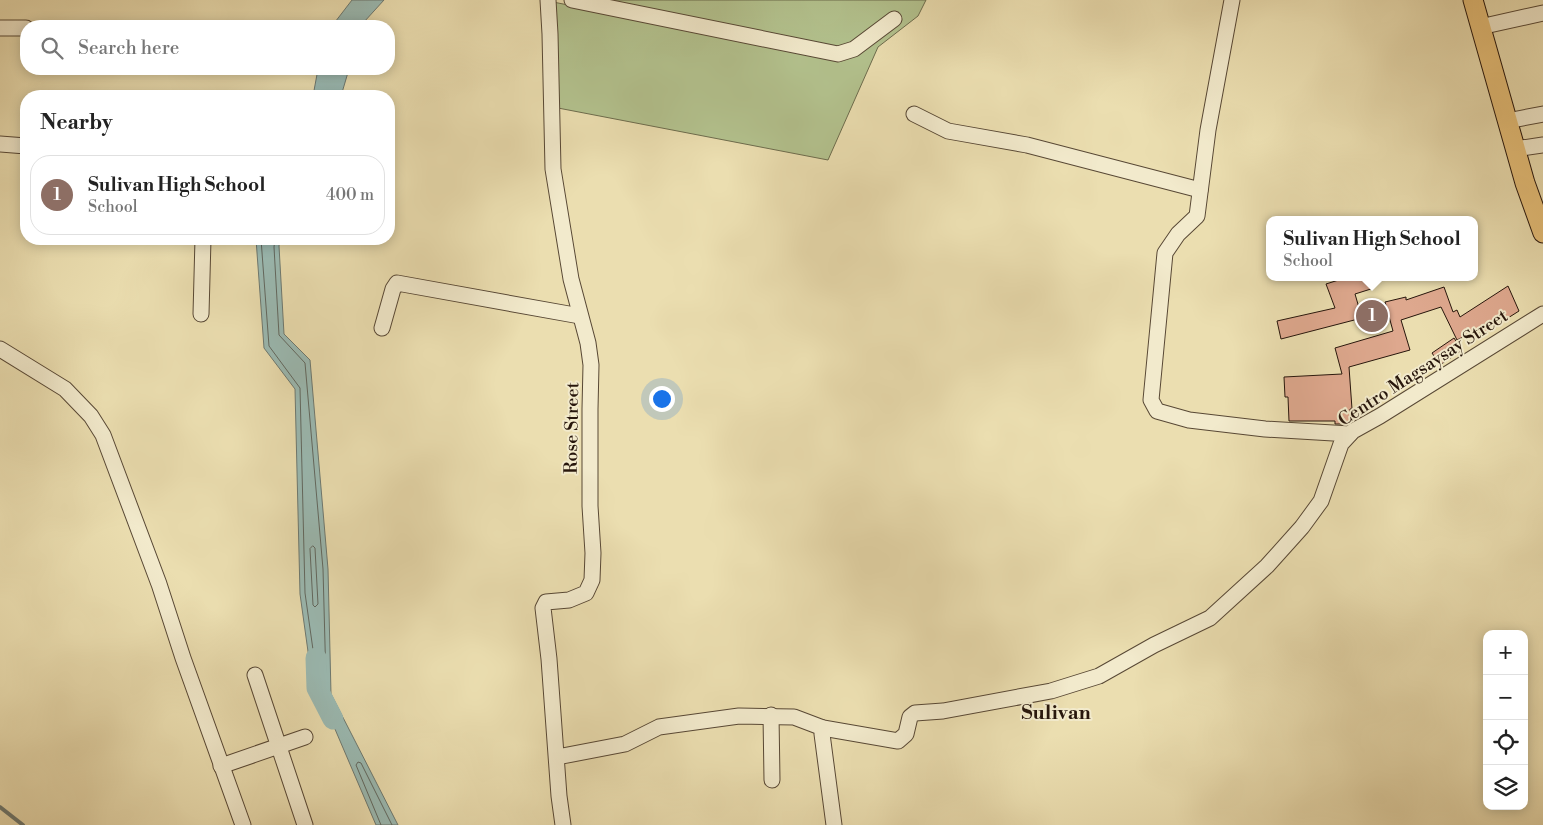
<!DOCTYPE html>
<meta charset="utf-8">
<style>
:root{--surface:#fff;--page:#f6f6f6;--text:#222;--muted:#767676;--line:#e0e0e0;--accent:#d93025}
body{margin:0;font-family:"Libre Bodoni",serif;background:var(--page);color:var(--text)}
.controls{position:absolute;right:15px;bottom:15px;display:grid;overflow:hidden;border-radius:10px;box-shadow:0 2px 12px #0003}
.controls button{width:45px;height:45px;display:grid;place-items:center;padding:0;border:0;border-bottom:1px solid var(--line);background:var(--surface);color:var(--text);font:25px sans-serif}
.you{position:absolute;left:661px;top:398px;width:18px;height:18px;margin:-12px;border:4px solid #fff;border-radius:50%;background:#1a73e8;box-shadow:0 0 0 8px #1a73e833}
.badge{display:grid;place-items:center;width:32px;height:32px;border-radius:50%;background:var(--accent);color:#fff;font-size:16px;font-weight:700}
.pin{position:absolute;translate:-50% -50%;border:2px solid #fff;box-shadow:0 1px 5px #0006}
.popup{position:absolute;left:1266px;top:216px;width:212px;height:65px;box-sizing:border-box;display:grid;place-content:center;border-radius:10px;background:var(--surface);filter:drop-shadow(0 1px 4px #0005);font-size:16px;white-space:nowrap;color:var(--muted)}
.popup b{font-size:19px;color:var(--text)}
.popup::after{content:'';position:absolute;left:50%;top:100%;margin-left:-10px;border:10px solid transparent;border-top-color:var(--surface)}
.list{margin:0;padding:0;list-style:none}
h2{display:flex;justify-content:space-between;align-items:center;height:65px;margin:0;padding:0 20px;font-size:21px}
h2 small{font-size:16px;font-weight:400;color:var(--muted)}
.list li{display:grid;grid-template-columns:32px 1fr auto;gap:15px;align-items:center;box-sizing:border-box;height:80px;margin:0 10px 10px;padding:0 10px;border:1px solid var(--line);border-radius:20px}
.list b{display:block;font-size:19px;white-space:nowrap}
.list p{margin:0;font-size:16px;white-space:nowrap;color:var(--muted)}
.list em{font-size:16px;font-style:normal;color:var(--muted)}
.icon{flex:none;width:28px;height:28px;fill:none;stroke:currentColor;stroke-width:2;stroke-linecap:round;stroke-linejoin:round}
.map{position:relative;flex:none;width:1543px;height:825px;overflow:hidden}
.search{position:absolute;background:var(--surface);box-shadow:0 2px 12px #0003;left:20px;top:20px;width:375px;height:55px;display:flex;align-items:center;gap:12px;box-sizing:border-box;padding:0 18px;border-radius:20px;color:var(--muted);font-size:19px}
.panel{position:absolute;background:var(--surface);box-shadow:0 2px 12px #0003;left:20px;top:90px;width:375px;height:155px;border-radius:20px}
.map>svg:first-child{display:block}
</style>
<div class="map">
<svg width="1543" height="825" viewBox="0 0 1543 825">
<rect width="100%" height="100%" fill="#ebdeb0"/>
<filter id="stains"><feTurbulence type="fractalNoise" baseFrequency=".004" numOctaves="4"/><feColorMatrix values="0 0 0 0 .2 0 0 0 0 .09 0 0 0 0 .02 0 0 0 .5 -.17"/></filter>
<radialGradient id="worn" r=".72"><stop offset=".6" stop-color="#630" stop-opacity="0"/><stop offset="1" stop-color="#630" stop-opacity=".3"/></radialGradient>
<polygon fill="#b3c28e" stroke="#6d6c4d" points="599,0 926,0 918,16 878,47 828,160 558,108 553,2 837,58 852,44 837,49"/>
<g fill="#9bbbb4" stroke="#6d7971">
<polygon points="352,0 384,0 364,22 362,26 332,26"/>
<polygon points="318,69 349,69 341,96 313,96"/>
<polygon points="256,239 280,239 279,246 284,334 310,360 328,569 331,694 398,825 376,825 311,673 300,594 295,389 264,348"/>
</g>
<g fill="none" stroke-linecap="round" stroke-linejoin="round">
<g stroke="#616860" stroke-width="1">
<polyline points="261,239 269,346 300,388 305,593 316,671 321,683 324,684 326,682 323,569 305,363 279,335 274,247 275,239"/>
<polygon points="313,546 315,548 318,604 315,607 313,605 310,549"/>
<polyline points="381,825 356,765 358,762 361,763 392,825"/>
</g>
<polyline stroke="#6d7971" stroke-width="4" points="0,807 23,825"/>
<polyline stroke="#9bbbb4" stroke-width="21" points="316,658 317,688 333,719"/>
</g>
<g fill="#dea88e" stroke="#27160c">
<polygon points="1348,277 1370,277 1374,288 1355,294 1362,318 1281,339 1277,321 1335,308 1326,284"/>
<polygon points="1508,286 1519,311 1481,335 1479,329 1457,340 1441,307 1401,320 1410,350 1349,367 1352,409 1350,409 1351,422 1346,424 1335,424 1335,421 1289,421 1288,397 1285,397 1284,377 1342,374 1335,348 1393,331 1385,302 1406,297 1406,300 1444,287 1453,312 1457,310 1460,317"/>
<polygon points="1454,338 1462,350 1440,365 1432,353"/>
</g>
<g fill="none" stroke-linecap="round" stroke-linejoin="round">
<defs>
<g id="minor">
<polyline points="548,0 550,34 553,169 571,279 588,343 591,365 590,409 590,506 593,553 592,580 586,593 569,600 546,602 543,608 549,659 559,796 563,825"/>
<polyline points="572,0 838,54 854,49 894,19"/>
<polyline points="1232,0 1208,130 1197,216 1178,234 1165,253 1151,400 1157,411 1189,420 1265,429 1350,434"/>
<polyline points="1480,27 1543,13"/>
<polyline points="0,28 26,28"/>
<polyline points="914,114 948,131 1027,145 1200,190"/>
<polyline points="1507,121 1543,114"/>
<polyline points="0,144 26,146"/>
<polyline points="1515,149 1543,145"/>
<polyline points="201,314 203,239"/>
<polyline points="382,328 393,289 397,283 580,316"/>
<polyline points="0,349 65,389 91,416 103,435 159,584 183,658 243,825"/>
<polyline points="255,675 305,825"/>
<polyline points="771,715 772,780"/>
<polyline points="823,728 822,734 834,825"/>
<polyline points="557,757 625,744 659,727 739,716 794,717 823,728 898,741 906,734 910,717 915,713 943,711 1051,691 1099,676 1154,645 1210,618 1267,566 1302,527 1321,501 1341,444 1353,431 1380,416 1543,314"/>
<polyline points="221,766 305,737"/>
</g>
<polyline id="major" points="1473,0 1525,183 1543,233"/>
</defs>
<use href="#minor" stroke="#584835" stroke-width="17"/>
<use href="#major" stroke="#27160c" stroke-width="21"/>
<use href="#minor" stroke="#f2eacc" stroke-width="15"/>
<use href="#major" stroke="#e6bf78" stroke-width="19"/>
</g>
<g text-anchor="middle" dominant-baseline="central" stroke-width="4" stroke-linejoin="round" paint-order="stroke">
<g font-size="18" fill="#27160c" stroke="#f2eacc">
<text transform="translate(1423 368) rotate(-33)">Centro Magsaysay Street</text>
<text transform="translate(572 428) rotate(-89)">Rose Street</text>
</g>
<g font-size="20" font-weight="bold" fill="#27160c" stroke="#f2eacc">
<text x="1056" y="713">Sulivan</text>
</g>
</g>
<rect width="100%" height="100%" filter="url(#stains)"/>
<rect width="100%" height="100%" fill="url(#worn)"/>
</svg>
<div class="controls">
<button>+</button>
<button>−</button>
<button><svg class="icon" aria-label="locate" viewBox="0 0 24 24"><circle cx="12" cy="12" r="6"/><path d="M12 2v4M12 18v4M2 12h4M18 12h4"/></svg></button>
<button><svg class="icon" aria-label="layers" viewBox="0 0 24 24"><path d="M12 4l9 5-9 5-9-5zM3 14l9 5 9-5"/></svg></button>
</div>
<div class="you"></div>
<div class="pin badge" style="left:1372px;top:316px;background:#8d6e63">1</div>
<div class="popup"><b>Sulivan High School</b>School</div>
<div class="search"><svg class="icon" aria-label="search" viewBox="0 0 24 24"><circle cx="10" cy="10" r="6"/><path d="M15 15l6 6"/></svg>Search here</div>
<section class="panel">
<h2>Nearby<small></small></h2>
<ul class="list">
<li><span class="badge" style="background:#8d6e63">1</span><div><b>Sulivan High School</b><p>School</p></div><em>400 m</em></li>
</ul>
</section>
</div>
